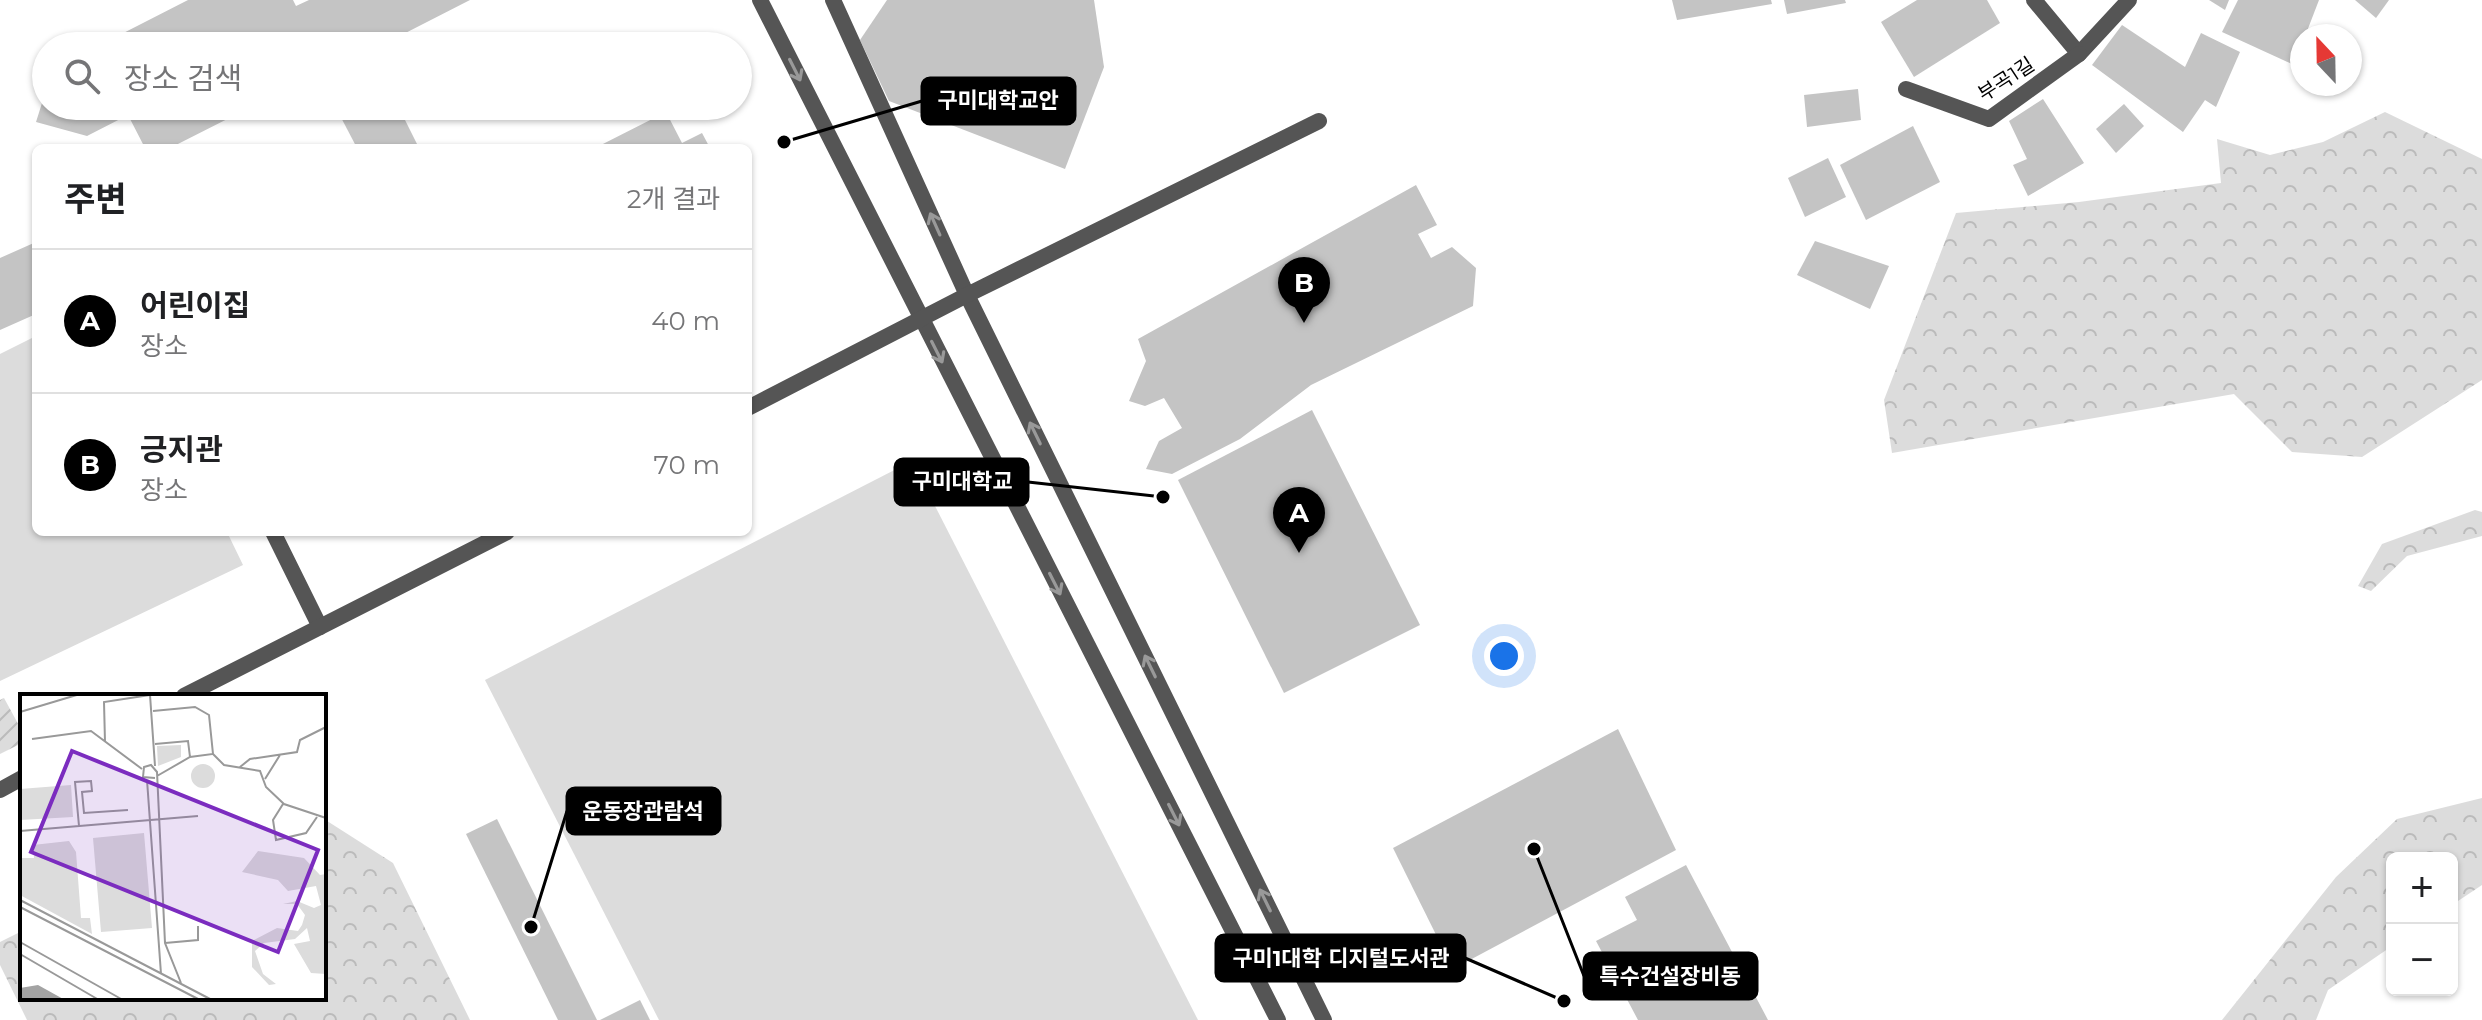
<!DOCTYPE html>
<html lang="ko">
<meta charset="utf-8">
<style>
:root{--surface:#fff;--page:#f6f6f6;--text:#202124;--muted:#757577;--line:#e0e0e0;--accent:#000}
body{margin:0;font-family:Montserrat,"Noto Sans KR",sans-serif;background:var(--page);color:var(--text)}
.controls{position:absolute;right:24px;bottom:24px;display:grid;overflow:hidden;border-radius:12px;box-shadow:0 2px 6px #0004}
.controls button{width:72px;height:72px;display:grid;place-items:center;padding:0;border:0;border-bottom:2px solid var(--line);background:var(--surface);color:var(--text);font:40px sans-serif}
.compass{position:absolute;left:2290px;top:24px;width:72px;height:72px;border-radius:50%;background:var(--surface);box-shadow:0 2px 6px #0004;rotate:338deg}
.you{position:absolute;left:1504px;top:656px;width:28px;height:28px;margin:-20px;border:6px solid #fff;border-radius:50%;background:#1a73e8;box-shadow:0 0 0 12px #1a73e833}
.badge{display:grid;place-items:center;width:52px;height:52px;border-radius:50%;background:var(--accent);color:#fff;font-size:26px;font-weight:700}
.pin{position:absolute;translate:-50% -66px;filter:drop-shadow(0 2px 4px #0008)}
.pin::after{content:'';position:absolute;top:42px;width:28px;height:24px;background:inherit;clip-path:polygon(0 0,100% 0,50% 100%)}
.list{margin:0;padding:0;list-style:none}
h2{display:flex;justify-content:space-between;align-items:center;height:104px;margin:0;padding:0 32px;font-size:34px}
h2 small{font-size:26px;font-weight:400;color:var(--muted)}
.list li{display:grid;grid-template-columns:52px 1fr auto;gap:24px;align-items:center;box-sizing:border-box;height:144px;padding:0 32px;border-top:2px solid var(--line)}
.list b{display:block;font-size:30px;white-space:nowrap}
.list p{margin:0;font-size:26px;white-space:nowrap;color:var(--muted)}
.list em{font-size:26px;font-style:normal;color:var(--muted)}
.icon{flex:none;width:44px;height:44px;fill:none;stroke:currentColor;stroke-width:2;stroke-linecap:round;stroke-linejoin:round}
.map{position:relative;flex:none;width:2482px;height:1020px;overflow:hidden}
.search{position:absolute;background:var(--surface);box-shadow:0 2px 6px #0004;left:32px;top:32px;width:720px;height:88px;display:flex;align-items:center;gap:20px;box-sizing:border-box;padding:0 28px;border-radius:44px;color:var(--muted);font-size:30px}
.panel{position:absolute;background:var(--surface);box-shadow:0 2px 6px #0004;left:32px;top:144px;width:720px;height:392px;border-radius:12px}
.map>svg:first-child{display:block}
</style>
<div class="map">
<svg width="2482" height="1020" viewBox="0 0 2482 1020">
<defs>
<pattern id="forest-crowns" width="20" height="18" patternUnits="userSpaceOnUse" patternTransform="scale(2)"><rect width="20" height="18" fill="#dcdcdc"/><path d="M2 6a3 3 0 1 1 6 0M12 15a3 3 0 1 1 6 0" fill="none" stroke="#bbb"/></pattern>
<pattern id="garden-furrows" width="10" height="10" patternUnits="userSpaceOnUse" patternTransform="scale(2)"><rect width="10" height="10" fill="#dcdcdc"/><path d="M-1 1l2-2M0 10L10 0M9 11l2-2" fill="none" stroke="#bbb"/></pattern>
</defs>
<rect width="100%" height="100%" fill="#fff"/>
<g fill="#dcdcdc">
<polygon points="36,336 36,532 227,532 243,565 0,681 0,354"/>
<polygon points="912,461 1198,1020 659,1020 485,680"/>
</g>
<g fill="url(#forest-crowns)">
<polygon points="2385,112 2482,159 2482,380 2362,457 2292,452 2234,394 1892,453 1884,400 1956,213 2079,202 2221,183 2217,139 2270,155 2323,142"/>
<polygon points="2475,510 2482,512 2482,536 2407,556 2371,591 2358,586 2382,544"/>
<polygon points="2482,798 2482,885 2452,905 2452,858 2392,858 2392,946 2328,990 2316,1020 2222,1020 2336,877 2397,819"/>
<polygon points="324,819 393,863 470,1020 27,1020 0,965 0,942 22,931 22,998 324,998"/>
</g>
<polygon fill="url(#garden-furrows)" points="4,698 22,731 22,743 0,754 0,700"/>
<g fill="#c4c4c4">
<polygon points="188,0 293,0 296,6 309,0 470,0 380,46 98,46"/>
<polygon points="887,0 1094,0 1104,67 1065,169 889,101 860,40"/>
<polygon points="1672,0 1771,0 1772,4 1677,20"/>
<polygon points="1784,0 1845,0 1846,3 1787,14"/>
<polygon points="1917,0 1987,0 2000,23 1914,77 1881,22"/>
<polygon points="2209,0 2229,0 2225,10"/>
<polygon points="2238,0 2319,0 2294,65 2222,32"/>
<polygon points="2355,0 2389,0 2376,18"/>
<polygon points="2122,25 2185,67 2201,33 2240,52 2216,107 2205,100 2183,132 2092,65"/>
<polygon points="1858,89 1861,120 1807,127 1804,95"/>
<polygon points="2043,99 2084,163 2028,196 2013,165 2027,159 2009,121"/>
<polygon points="46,101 46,106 253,106 170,148 145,148 128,115 87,136 36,122 42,103"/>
<polygon points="2124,104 2144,126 2116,153 2096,129"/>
<polygon points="335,106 398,106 419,148 357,148"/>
<polygon points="666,112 682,143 702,133 710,148 595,148"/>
<polygon points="1913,126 1940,182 1866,220 1840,165"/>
<polygon points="1828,158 1846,197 1805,217 1788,178"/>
<polygon points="1416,185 1437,225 1418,234 1431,258 1452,247 1476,268 1473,306 1311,385 1240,439 1172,474 1146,469 1159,441 1182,428 1164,398 1145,406 1129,401 1146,361 1138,339"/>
<polygon points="1815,241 1889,266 1870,309 1797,275"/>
<polygon points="36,242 36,314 0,330 0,258"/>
<polygon points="1312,410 1420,625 1284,693 1178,480"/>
<polygon points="1618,729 1676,850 1453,969 1393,848"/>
<polygon points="497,819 597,1020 558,1020 466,834"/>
<polygon points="1686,865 1768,1020 1638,1020 1596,941 1637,920 1625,897"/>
<polygon points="640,1000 650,1020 600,1020"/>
</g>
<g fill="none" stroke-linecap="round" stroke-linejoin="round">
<g stroke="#555" stroke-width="16">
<polyline points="760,0 1278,1020"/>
<polyline points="833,0 967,295 1324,1020"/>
<polyline points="748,408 967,295 1319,121"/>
<polyline points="273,532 320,627"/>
<polyline points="184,696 507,532"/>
<polyline points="0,790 22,778"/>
</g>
<g stroke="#555" stroke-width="16">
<polyline points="2034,0 2079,54 2129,0"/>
<polyline points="1906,89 1989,119 2079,54"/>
</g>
</g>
<defs><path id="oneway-shaft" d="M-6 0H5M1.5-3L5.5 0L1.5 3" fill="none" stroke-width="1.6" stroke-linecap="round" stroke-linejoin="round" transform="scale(2)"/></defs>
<g stroke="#999">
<use href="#oneway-shaft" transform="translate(795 70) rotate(63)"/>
<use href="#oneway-shaft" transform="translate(935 224) rotate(-114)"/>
<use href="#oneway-shaft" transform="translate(937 352) rotate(63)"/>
<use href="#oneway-shaft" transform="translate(1035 433) rotate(-116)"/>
<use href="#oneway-shaft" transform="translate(1055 584) rotate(63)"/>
<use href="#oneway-shaft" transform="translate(1150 666) rotate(-116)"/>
<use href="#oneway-shaft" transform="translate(1174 815) rotate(63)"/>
<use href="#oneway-shaft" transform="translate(1265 900) rotate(-116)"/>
</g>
<g text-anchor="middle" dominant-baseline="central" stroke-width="6" stroke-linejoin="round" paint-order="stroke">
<g font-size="20" fill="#000" stroke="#fff">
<text transform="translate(2006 79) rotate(-33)">부곡1길</text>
</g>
</g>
<g transform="translate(20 694)">
<rect width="306" height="306" fill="#fff"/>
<path d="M171 82a12 12 0 1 1 24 0a12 12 0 1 1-24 0ZM51,91L53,123L0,126V95ZM124,139L132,234L81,238L73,144Z" fill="#dcdcdc"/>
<path d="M49,147L56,158L61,224H70L72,240L0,201V164H14L13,151ZM238,157L284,164L300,181L306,180V280L291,279L274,250L290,247L287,234L275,245L244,249L235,257L243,280L256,290L249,291L232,273V247L257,234L278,237L282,231L285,221L277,210H263L277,207L294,214L301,211L296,192L268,197L258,186L222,178Z" fill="#dcdcdc"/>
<path d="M161,51V63L138,72L137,52Z" fill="#dcdcdc"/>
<path d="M18,291L45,306H0V294Z" fill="#a3a3a3"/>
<path fill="none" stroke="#999" stroke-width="2" d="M133,17L175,13L189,21L193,60L170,63L137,82M0,18L60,0M12,45L71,37L122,75M85,48L84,8L130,1L135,72M135,50L168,47L170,63M193,60L204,71L240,77L246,93L264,110L306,124M220,73L230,65L277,58L280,46L306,33M135,84L123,83L124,73L131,71L137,78L145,249L161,289M245,85L260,61M127,86L141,280M263,110L253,126L256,146L286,139L297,123M59,132L55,88L71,87L72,97L62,98L64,119L108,116M0,137L178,122M0,206L192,306M0,213L180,306M0,248L103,306M145,249L178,246V232M0,260L79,306"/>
<path fill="#7b2cbf" fill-opacity="0.15" stroke="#7b2cbf" stroke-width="4" d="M52,57L298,156L258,258L11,158Z"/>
<rect width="306" height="306" fill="none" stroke="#000" stroke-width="4"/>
</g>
<path fill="none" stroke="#000" stroke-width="3" d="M784 142L922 101M1163 497L1028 482M531 927L567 811M1564 1001L1465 958M1534 849L1584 976"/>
<g fill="#000" stroke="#fff" stroke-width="3">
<circle cx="784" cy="142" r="8"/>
<circle cx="1163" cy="497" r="8"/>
<circle cx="531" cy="927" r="8"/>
<circle cx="1564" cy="1001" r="8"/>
<circle cx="1534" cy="849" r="8"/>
</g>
<g fill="#000" stroke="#000" stroke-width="3">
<rect x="922" y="78" width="153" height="46" rx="8"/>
<rect x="895" y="459" width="133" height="46" rx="8"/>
<rect x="567" y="788" width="153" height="46" rx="8"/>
<rect x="1216" y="935" width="249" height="46" rx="8"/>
<rect x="1584" y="953" width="173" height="46" rx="8"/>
</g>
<g font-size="22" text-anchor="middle" font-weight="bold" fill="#fff">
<text x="998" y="108">구미대학교안</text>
<text x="962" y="489">구미대학교</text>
<text x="643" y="819">운동장관람석</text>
<text x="1341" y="966">구미1대학 디지털도서관</text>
<text x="1670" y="984">특수건설장비동</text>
</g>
</svg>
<div class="controls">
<button>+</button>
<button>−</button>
</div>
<svg class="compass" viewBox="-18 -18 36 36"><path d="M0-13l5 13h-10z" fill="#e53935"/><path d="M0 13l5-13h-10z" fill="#757577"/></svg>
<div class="you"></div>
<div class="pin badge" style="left:1299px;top:553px">A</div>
<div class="pin badge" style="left:1304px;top:323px">B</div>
<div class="search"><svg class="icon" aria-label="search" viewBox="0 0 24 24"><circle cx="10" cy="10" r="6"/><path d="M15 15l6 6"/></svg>장소 검색</div>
<section class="panel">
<h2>주변<small>2개 결과</small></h2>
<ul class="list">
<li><span class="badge">A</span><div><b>어린이집</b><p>장소</p></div><em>40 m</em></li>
<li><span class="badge">B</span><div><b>긍지관</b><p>장소</p></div><em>70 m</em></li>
</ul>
</section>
</div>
